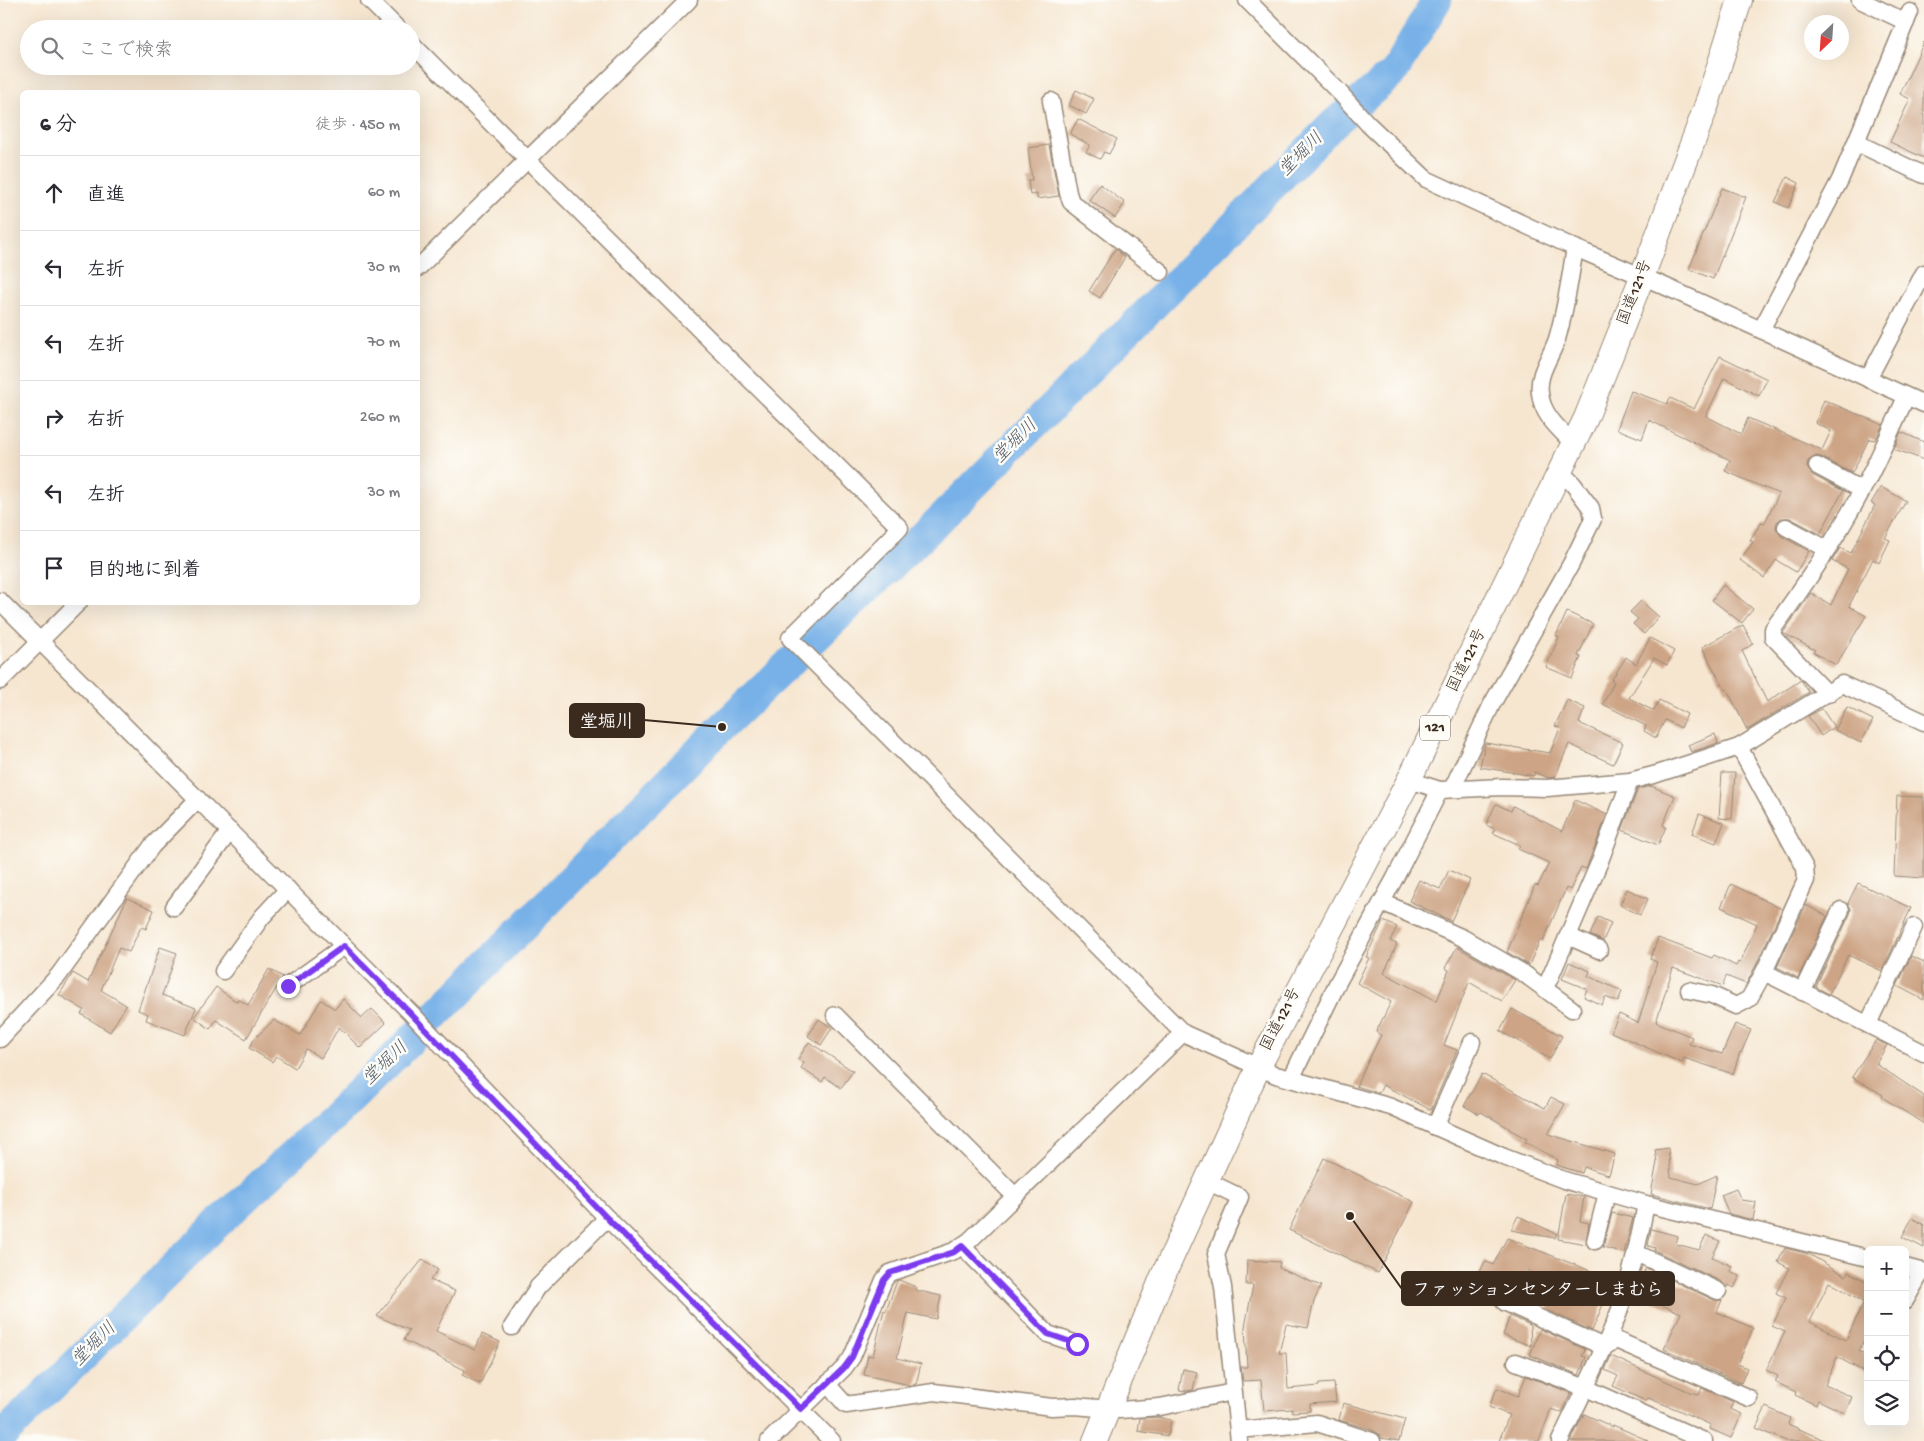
<!DOCTYPE html>
<html lang="ja">
<meta charset="utf-8">
<style>
:root{--surface:#fff;--page:#f7f7f7;--text:#2b2b33;--muted:#7c7c81;--line:#e1e1e2}
body{margin:0;font-family:"Gochi Hand","Klee One",sans-serif;background:var(--page);color:var(--text)}
.controls{position:absolute;right:15px;bottom:15px;display:grid;overflow:hidden;border-radius:8px;box-shadow:0 5px 20px #0002}
.controls button{width:45px;height:45px;display:grid;place-items:center;padding:0;border:0;border-bottom:1px solid var(--line);background:var(--surface);color:var(--text);font:25px sans-serif}
.compass{position:absolute;left:1804px;top:15px;width:45px;height:45px;border-radius:50%;background:var(--surface);box-shadow:0 5px 20px #0002;rotate:205deg}
.stop{position:absolute;width:15px;height:15px;margin:-11px;border:4px solid #7c3aed;border-radius:50%;background:#fff}
.stop.end{background:#7c3aed;border-color:#fff;box-shadow:0 1px 5px #0008}
.list{margin:0;padding:0;list-style:none}
h2{display:flex;justify-content:space-between;align-items:center;height:65px;margin:0;padding:0 20px;font-size:21px}
h2 small{font-size:16px;font-weight:400;color:var(--muted)}
.list li{display:grid;grid-template-columns:32px 1fr auto;gap:15px;align-items:center;box-sizing:border-box;height:75px;padding:0 20px;border-top:1px solid var(--line)}
.list b{display:block;font-size:19px;white-space:nowrap}
.list em{font-size:16px;font-style:normal;color:var(--muted)}
.icon{flex:none;width:28px;height:28px;fill:none;stroke:currentColor;stroke-width:2;stroke-linecap:round;stroke-linejoin:round}
.map{position:relative;flex:none;width:1924px;height:1441px;overflow:hidden}
.search{position:absolute;background:var(--surface);box-shadow:0 5px 20px #0002;left:20px;top:20px;width:400px;height:55px;display:flex;align-items:center;gap:12px;box-sizing:border-box;padding:0 18px;border-radius:28px;color:var(--muted);font-size:19px}
.panel{position:absolute;background:var(--surface);box-shadow:0 5px 20px #0002;left:20px;top:90px;width:400px;height:515px;border-radius:8px}
.map>svg:first-child{display:block}
</style>
<div class="map">
<svg width="1924" height="1441" viewBox="0 0 1924 1441">
<rect width="100%" height="100%" fill="#fdfcf7"/>
<filter id="ink" filterUnits="userSpaceOnUse"><feTurbulence type="fractalNoise" baseFrequency=".02" numOctaves="2"/><feDisplacementMap in="SourceGraphic" scale="10" xChannelSelector="R" yChannelSelector="G"/><feConvolveMatrix kernelMatrix="1 2 1 2 8 2 1 2 1" color-interpolation-filters="sRGB"/></filter>
<filter id="wash" filterUnits="userSpaceOnUse"><feTurbulence type="fractalNoise" baseFrequency=".0096" numOctaves="4" result="noise"/><feDisplacementMap in="SourceGraphic" scale="20" xChannelSelector="R" yChannelSelector="G"/><feGaussianBlur stdDeviation="1.12" result="paint"/><feColorMatrix in="noise" values="0 0 0 0 0 0 0 0 0 0 0 0 0 0 0 0 0 1.4 0 .05"/><feComposite in="paint" operator="in"/></filter>
<g filter="url(#wash)">
<rect width="100%" height="100%" fill="#f6e6d0"/>
<g fill="none" stroke-linecap="round" stroke-linejoin="round">
<polyline stroke="#77b1e8" stroke-width="30" points="0,1438 212,1229 336,1114 409,1042 722,727 929,530 1257,202 1333,124 1393,73 1437,0"/>
</g>
<g id="blocks">
<g fill="#cda485" fill-rule="evenodd">
<polygon points="1924,42 1924,158 1890,142 1910,99 1900,94"/>
<polygon points="1076,90 1094,99 1086,114 1069,105"/>
<polygon points="1078,119 1117,139 1109,154 1104,152 1100,159 1086,152 1090,145 1070,134"/>
<polygon points="1049,145 1059,196 1037,199 1037,194 1030,195 1028,180 1032,180 1028,148"/>
<polygon points="1787,177 1799,183 1788,208 1775,202"/>
<polygon points="1100,184 1125,203 1115,218 1089,200"/>
<polygon points="1722,188 1746,197 1713,279 1689,269"/>
<polygon points="1115,249 1125,257 1100,298 1089,291"/>
<polygon points="1720,356 1767,379 1759,396 1724,378 1706,416 1741,434 1748,418 1822,450 1831,431 1815,423 1824,400 1883,425 1875,440 1869,439 1852,473 1821,457 1816,456 1808,461 1807,467 1812,475 1843,491 1820,534 1790,518 1781,518 1777,522 1776,528 1781,536 1809,551 1796,572 1776,560 1764,578 1740,560 1753,542 1750,540 1761,523 1764,524 1779,494 1725,471 1730,460 1649,420 1642,439 1617,429 1631,391 1667,404 1670,398 1694,409"/>
<polygon points="1901,432 1924,442 1924,460 1894,449"/>
<polygon points="1881,487 1906,501 1885,538 1890,540 1879,563 1873,559 1849,606 1866,616 1836,665 1813,652 1815,650 1783,633 1811,593 1831,605 1848,569 1832,561 1840,548 1851,553 1875,505 1871,503"/>
<polygon points="1723,585 1753,609 1742,623 1712,600"/>
<polygon points="1641,601 1659,617 1644,634 1633,624 1638,619 1630,612"/>
<polygon points="1567,612 1593,624 1578,656 1581,657 1572,678 1546,667 1559,637 1556,636"/>
<polygon points="1743,625 1753,644 1742,651 1767,702 1801,680 1809,692 1747,730 1727,689 1725,690 1702,647"/>
<polygon points="1650,638 1674,651 1667,665 1654,658 1629,698 1654,711 1659,700 1687,714 1681,728 1665,720 1656,738 1644,731 1646,726 1603,704 1614,682 1611,681 1626,657 1636,664"/>
<polygon points="1567,700 1585,708 1579,723 1623,743 1613,764 1569,744 1555,777 1549,778 1534,772 1534,776 1480,767 1485,743 1550,753 1560,728 1555,726"/>
<polygon points="1847,707 1873,720 1861,743 1835,730"/>
<polygon points="1822,709 1834,727 1821,736 1808,716"/>
<polygon points="1715,734 1718,743 1691,752 1688,745"/>
<polygon points="1722,773 1735,773 1732,819 1719,818"/>
<polygon points="1651,786 1675,796 1663,825 1666,827 1658,845 1622,830 1638,789"/>
<polygon points="1897,796 1924,797 1924,878 1894,876"/>
<polygon points="1575,800 1607,815 1586,869 1581,867 1570,890 1566,888 1543,942 1540,940 1529,965 1507,952 1535,885 1538,886 1549,863 1518,849 1520,845 1493,833 1495,829 1486,825 1496,804 1511,811 1513,806 1562,831"/>
<polygon points="1699,814 1724,823 1716,843 1692,834"/>
<polygon points="1449,870 1470,880 1451,921 1409,901 1419,880 1440,889"/>
<polygon points="1858,883 1911,908 1882,971 1848,955 1829,994 1816,987 1850,914 1851,909 1848,903"/>
<polygon points="1731,884 1782,909 1755,967 1746,984 1726,976 1723,986 1673,968 1656,1022 1692,1037 1689,1044 1722,1054 1735,1024 1751,1030 1741,1053 1740,1052 1733,1074 1684,1058 1682,1063 1611,1032 1619,1014 1638,1023 1657,962 1650,959 1658,938 1712,958 1714,955 1736,966 1738,962 1740,963 1757,924 1721,907"/>
<polygon points="1627,889 1648,899 1640,915 1620,905"/>
<polygon points="127,898 154,910 146,929 141,927 129,952 119,948 101,990 126,1005 110,1032 81,1014 84,1010 59,995 73,973 88,982"/>
<polygon points="1806,905 1827,916 1798,978 1777,967"/>
<polygon points="1598,917 1611,923 1603,941 1590,935"/>
<polygon points="1383,921 1397,927 1390,941 1397,944 1384,973 1437,1001 1449,970 1445,968 1457,947 1515,980 1502,1001 1469,982 1444,1045 1457,1050 1431,1110 1383,1085 1379,1093 1356,1086 1381,1035 1376,1032 1391,1002 1357,983 1369,958 1366,957"/>
<polygon points="160,947 177,953 162,995 196,1008 185,1035 146,1020 148,1014 138,1010"/>
<polygon points="1911,956 1924,962 1924,1000 1897,986"/>
<polygon points="1569,962 1590,971 1588,976 1622,991 1618,1002 1605,997 1602,1005 1584,997 1587,989 1562,979"/>
<polygon points="269,969 283,977 246,1039 216,1020 210,1029 194,1017 216,987 237,1002 238,999 248,1005"/>
<polygon points="343,999 362,1018 372,1009 386,1023 360,1048 339,1027 321,1058 306,1049 295,1068 276,1056 272,1062 249,1048 255,1038 274,1020 300,1035 321,1000 335,1009"/>
<polygon points="1512,1009 1562,1036 1550,1059 1500,1031"/>
<polygon points="819,1019 832,1028 821,1045 808,1036"/>
<polygon points="1876,1040 1887,1045 1876,1064 1924,1096 1924,1124 1882,1097 1883,1095 1852,1077"/>
<polygon points="809,1042 853,1071 841,1088 825,1077 822,1082 801,1068 804,1063 798,1059"/>
<polygon points="1482,1074 1545,1108 1551,1097 1565,1104 1548,1134 1615,1154 1609,1175 1584,1167 1582,1173 1556,1165 1558,1160 1525,1142 1527,1139 1509,1129 1509,1128 1481,1112 1479,1114 1464,1106"/>
<polygon points="1668,1148 1671,1177 1698,1184 1717,1175 1710,1209 1651,1194 1657,1162 1655,1150"/>
<polygon points="1324,1158 1414,1202 1378,1273 1289,1230"/>
<polygon points="1736,1189 1741,1200 1756,1202 1753,1220 1729,1214 1721,1195"/>
<polygon points="1566,1194 1584,1197 1580,1221 1589,1223 1586,1244 1558,1239"/>
<polygon points="1612,1213 1633,1218 1624,1253 1603,1247"/>
<polygon points="1518,1216 1557,1234 1555,1238 1511,1230"/>
<polygon points="1912,1218 1924,1225 1924,1248 1902,1237"/>
<polygon points="1651,1229 1678,1236 1676,1244 1699,1250 1706,1235 1720,1241 1712,1257 1732,1266 1730,1271 1740,1276 1734,1288 1729,1285 1727,1288 1722,1282 1654,1250 1655,1248 1648,1246"/>
<polygon points="1507,1238 1616,1281 1607,1304 1604,1302 1592,1331 1547,1310 1557,1284 1527,1270 1529,1302 1508,1293 1501,1293 1476,1281 1485,1261 1493,1265"/>
<path d="M1785,1248L1809,1254L1846,1276L1848,1272L1868,1282V1331L1859,1351L1868,1356V1374L1837,1357L1825,1385L1852,1397L1845,1413L1818,1400L1816,1405L1795,1395L1796,1392L1775,1382L1778,1376L1766,1370L1785,1332L1772,1326L1786,1298L1776,1293L1789,1268L1778,1262ZM1829,1282L1864,1302L1846,1340L1810,1322Z"/>
<polygon points="423,1259 438,1270 430,1280 455,1291 436,1331 475,1350 482,1334 500,1342 480,1384 462,1375 465,1370 404,1340 409,1330 377,1316"/>
<polygon points="1247,1260 1280,1262 1279,1268 1321,1286 1314,1301 1308,1328 1286,1324 1279,1353 1286,1353 1288,1389 1319,1386 1319,1384 1334,1383 1336,1402 1310,1404 1310,1411 1292,1412 1292,1409 1264,1411 1261,1380 1243,1381 1241,1367 1247,1367 1245,1327 1253,1285 1246,1285"/>
<polygon points="1646,1268 1714,1300 1722,1300 1717,1312 1753,1328 1738,1364 1747,1368 1741,1383 1664,1349 1681,1313 1635,1294"/>
<polygon points="899,1280 916,1287 915,1290 941,1296 936,1319 908,1313 897,1358 921,1364 916,1384 910,1385 864,1375 868,1355 873,1356 884,1310 886,1311 897,1281"/>
<polygon points="1510,1316 1530,1325 1531,1346 1503,1335"/>
<polygon points="1540,1329 1585,1349 1582,1356 1586,1357 1579,1375 1530,1355"/>
<polygon points="1611,1356 1690,1392 1699,1394 1702,1388 1733,1402 1730,1409 1742,1414 1731,1438 1710,1429 1711,1425 1676,1409 1648,1398 1646,1401 1613,1386 1618,1376 1605,1370"/>
<polygon points="1183,1369 1197,1372 1193,1390 1186,1391 1179,1390"/>
<polygon points="1526,1376 1571,1393 1566,1404 1562,1413 1551,1409 1539,1441 1499,1441 1509,1415 1489,1407 1497,1388 1518,1396"/>
<polygon points="1343,1403 1405,1419 1399,1441 1381,1438 1379,1434 1370,1429 1339,1420"/>
<polygon points="1766,1407 1790,1418 1788,1424 1826,1441 1786,1441 1756,1428"/>
<polygon points="1584,1414 1613,1427 1613,1425 1649,1441 1571,1441"/>
<polygon points="1157,1417 1171,1420 1168,1436 1138,1431 1140,1418"/>
</g>
</g>
</g>
<g filter="url(#ink)">
<use href="#blocks" fill-opacity="0" stroke="#988877" stroke-width="1"/>
<g fill="none" stroke-linecap="round" stroke-linejoin="round">
<defs>
<g id="minor">
<polyline points="369,0 398,29"/>
<polyline points="1247,0 1340,93 1368,124 1426,179 1575,248 1662,285 1924,404"/>
<polyline points="1860,0 1906,22"/>
<polyline points="411,43 527,159 900,528 790,638 1183,1033 1276,1075 1391,1107 1504,1157 1564,1180 1646,1204 1868,1258"/>
<polyline points="1051,101 1068,193 1071,202 1161,272"/>
<polyline points="1857,143 1924,175"/>
<polyline points="418,268 689,0"/>
<polyline points="1761,330 1840,180 1910,12"/>
<polyline points="1868,379 1924,273"/>
<path d="M1574,444C1559,429 1542,415 1540,393C1537,374 1551,357 1557,339C1566,309 1570,278 1575,248"/>
<polyline points="1817,466 1862,490"/>
<polyline points="1786,527 1827,549"/>
<polyline points="0,601 411,1013 607,1218 832,1441"/>
<polyline points="0,681 79,602"/>
<path d="M1828,694L1773,637V629C1799,593 1825,556 1847,517C1870,479 1888,437 1906,397"/>
<polyline points="1739,747 1805,868 1806,880 1764,972 1924,1053"/>
<polyline points="1409,780 1440,790 1502,787 1547,788 1630,781 1657,774 1739,747 1842,684 1924,722"/>
<polyline points="1452,789 1492,704 1571,564 1593,519 1591,508 1573,484 1560,471"/>
<polyline points="1382,902 1463,938 1523,973 1572,1009"/>
<polyline points="174,907 230,831"/>
<polyline points="1568,936 1599,950"/>
<polyline points="223,971 262,917 288,889"/>
<polyline points="1549,980 1600,861 1630,781"/>
<polyline points="288,986 344,946"/>
<polyline points="1689,990 1712,995 1736,1006 1749,999 1764,972"/>
<polyline points="1802,992 1841,910"/>
<polyline points="835,1015 1015,1196"/>
<polyline points="1868,1024 1914,927"/>
<polyline points="0,1039 58,976 152,846 198,799"/>
<polyline points="1291,1079 1338,982 1395,878 1440,790"/>
<polyline points="1435,1127 1472,1042"/>
<polyline points="1207,1181 1240,1197 1216,1254 1223,1287 1239,1441"/>
<polyline points="1595,1241 1607,1193"/>
<polyline points="962,1246 1048,1334 1077,1344"/>
<polyline points="1636,1253 1718,1291"/>
<polyline points="1905,1267 1924,1272"/>
<polyline points="1905,1301 1922,1271"/>
<polyline points="1504,1302 1604,1347 1616,1340 1749,1398"/>
<polyline points="512,1327 538,1287 607,1218"/>
<polyline points="1516,1362 1586,1388 1704,1441"/>
<polyline points="827,1384 846,1405 934,1392 1052,1407 1075,1406 1120,1410 1160,1407 1233,1392"/>
<polyline points="1238,1430 1317,1423 1372,1441"/>
<polyline points="769,1441 844,1368 852,1357 884,1280 890,1273 954,1251 969,1241 1183,1033"/>
<path d="M1560,1441C1580,1398 1602,1356 1619,1312C1631,1277 1639,1240 1646,1204"/>
</g>
<polyline id="highway" points="1095,1441 1162,1278 1258,1068 1409,780 1586,418 1642,277 1706,107 1740,0"/>
</defs>
<use href="#minor" stroke="#988877" stroke-width="19"/>
<use href="#highway" stroke="#988877" stroke-width="26"/>
<use href="#minor" stroke="#fff" stroke-width="16"/>
<use href="#highway" stroke="#fff" stroke-width="24"/>
</g>
</g>
<g fill="none" stroke-linecap="round" stroke-linejoin="round" filter="url(#ink)">
<polyline stroke="#7c3aed" stroke-width="6" points="288,986 344,946 411,1014 607,1218 801,1409 844,1368 852,1357 884,1280 890,1273 954,1252 962,1246 1048,1334 1077,1344"/>
</g>
<g text-anchor="middle" dominant-baseline="central" stroke-width="5" stroke-linejoin="round" paint-order="stroke">
<rect fill="#fdfcf7" stroke="#75695f" stroke-width="1" x="1420" y="715.5" width="30" height="25" rx="4"/>
<g font-size="15" font-weight="bold" fill="#3b2a1e">
<text x="1435" y="728">121</text>
</g>
<g font-size="16" fill="#3b2a1e" stroke="#fdfcf7">
<text transform="translate(1636 293) rotate(-69)">国道121号</text>
<text transform="translate(1468 661) rotate(-64)">国道121号</text>
<text transform="translate(1282 1020) rotate(-63)">国道121号</text>
</g>
<g font-size="18" font-style="italic" fill="#505965" stroke="#fdfcf7">
<text transform="translate(1302 155) rotate(-45)">堂堀川</text>
<text transform="translate(1016 442) rotate(-45)">堂堀川</text>
<text transform="translate(386 1064) rotate(-44)">堂堀川</text>
<text transform="translate(95 1345) rotate(-45)">堂堀川</text>
</g>
</g>
<path fill="none" stroke="#3b2a1e" stroke-width="2" d="M722 727L644 720M1350 1216L1402 1289"/>
<g fill="#3b2a1e" stroke="#fdfcf7" stroke-width="2">
<circle cx="722" cy="727" r="5"/>
<circle cx="1350" cy="1216" r="5"/>
</g>
<g fill="#3b2a1e" stroke="#3b2a1e" stroke-width="2">
<rect x="570" y="704" width="74" height="33" rx="5"/>
<rect x="1402" y="1272" width="272" height="33" rx="5"/>
</g>
<g font-size="18" text-anchor="middle" font-weight="bold" fill="#fff">
<text x="607" y="727">堂堀川</text>
<text x="1538" y="1295">ファッションセンターしまむら</text>
</g>
</svg>
<div class="controls">
<button>+</button>
<button>−</button>
<button><svg class="icon" aria-label="locate" viewBox="0 0 24 24"><circle cx="12" cy="12" r="6"/><path d="M12 2v4M12 18v4M2 12h4M18 12h4"/></svg></button>
<button><svg class="icon" aria-label="layers" viewBox="0 0 24 24"><path d="M12 4l9 5-9 5-9-5zM3 14l9 5 9-5"/></svg></button>
</div>
<svg class="compass" viewBox="-18 -18 36 36"><path d="M0-13l5 13h-10z" fill="#e53935"/><path d="M0 13l5-13h-10z" fill="#7c7c81"/></svg>
<div class="stop" style="left:1077px;top:1344px"></div>
<div class="stop end" style="left:288px;top:986px"></div>
<div class="search"><svg class="icon" aria-label="search" viewBox="0 0 24 24"><circle cx="10" cy="10" r="6"/><path d="M15 15l6 6"/></svg>ここで検索</div>
<section class="panel">
<h2>6 分<small>徒歩 · 450 m</small></h2>
<ul class="list">
<li><svg class="icon" aria-label="ahead" viewBox="0 0 24 24"><path d="M12 20V5M6 11l6-6 6 6"/></svg><div><b>直進</b></div><em>60 m</em></li>
<li><svg class="icon" aria-label="left" viewBox="0 0 24 24"><path d="M17 20v-9H6M10 6l-5 5 5 5"/></svg><div><b>左折</b></div><em>30 m</em></li>
<li><svg class="icon" aria-label="left" viewBox="0 0 24 24"><path d="M17 20v-9H6M10 6l-5 5 5 5"/></svg><div><b>左折</b></div><em>70 m</em></li>
<li><svg class="icon" aria-label="right" viewBox="0 0 24 24"><path d="M7 20v-9h11M14 6l5 5-5 5"/></svg><div><b>右折</b></div><em>260 m</em></li>
<li><svg class="icon" aria-label="left" viewBox="0 0 24 24"><path d="M17 20v-9H6M10 6l-5 5 5 5"/></svg><div><b>左折</b></div><em>30 m</em></li>
<li><svg class="icon" aria-label="arrive" viewBox="0 0 24 24"><path d="M6 21V4h12l-3 4 3 4H6"/></svg><div><b>目的地に到着</b></div></li>
</ul>
</section>
</div>
